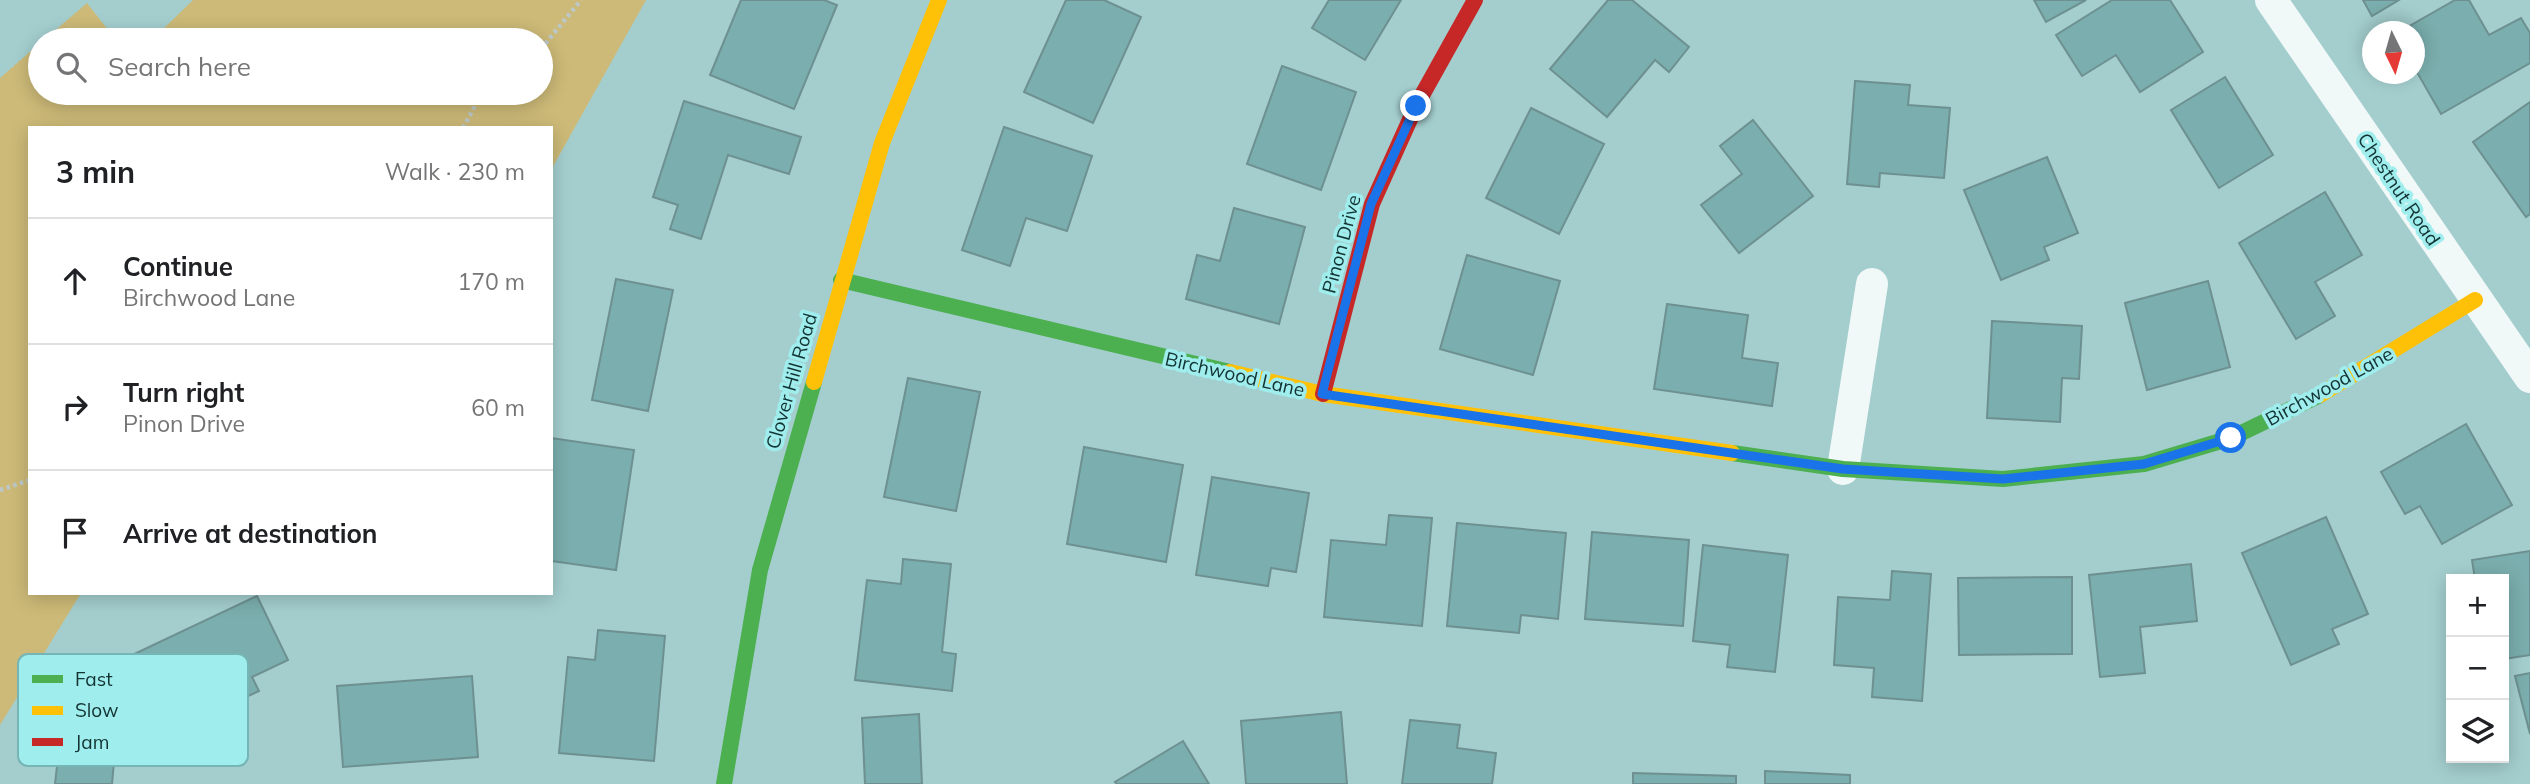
<!DOCTYPE html>
<meta charset="utf-8">
<style>
:root{--surface:#fff;--page:#f2f2f2;--text:#202124;--muted:#757577;--line:#e0e0e0}
body{margin:0;font-family:Mulish,sans-serif;background:var(--page);color:var(--text)}
.controls{position:absolute;right:21px;bottom:21px;display:grid;overflow:hidden;border-radius:0px;box-shadow:0 4px 18px #0003}
.controls button{width:63px;height:63px;display:grid;place-items:center;padding:0;border:0;border-bottom:2px solid var(--line);background:var(--surface);color:var(--text);font:35px sans-serif}
.compass{position:absolute;left:2362px;top:21px;width:63px;height:63px;border-radius:50%;background:var(--surface);box-shadow:0 4px 18px #0003;rotate:175deg}
.stop{position:absolute;width:21px;height:21px;margin:-16px;border:5px solid #1a73e8;border-radius:50%;background:#fff}
.stop.end{background:#1a73e8;border-color:#fff;box-shadow:0 2px 7px #0008}
.list{margin:0;padding:0;list-style:none}
h2{display:flex;justify-content:space-between;align-items:center;height:91px;margin:0;padding:0 28px;font-size:30px}
h2 small{font-size:23px;font-weight:400;color:var(--muted)}
.list li{display:grid;grid-template-columns:46px 1fr auto;gap:21px;align-items:center;box-sizing:border-box;height:126px;padding:0 28px;border-top:2px solid var(--line)}
.list b{display:block;font-size:26px;white-space:nowrap}
.list p{margin:0;font-size:23px;white-space:nowrap;color:var(--muted)}
.list em{font-size:23px;font-style:normal;color:var(--muted)}
.icon{flex:none;width:38px;height:38px;fill:none;stroke:currentColor;stroke-width:2;stroke-linecap:round;stroke-linejoin:round}
.map{position:relative;flex:none;width:2530px;height:784px;overflow:hidden}
.search{position:absolute;background:var(--surface);box-shadow:0 4px 18px #0003;left:28px;top:28px;width:525px;height:77px;display:flex;align-items:center;gap:18px;box-sizing:border-box;padding:0 24px;border-radius:38px;color:var(--muted);font-size:26px}
.panel{position:absolute;background:var(--surface);box-shadow:0 4px 18px #0003;left:28px;top:126px;width:525px;height:469px;border-radius:0px}
.map>svg:first-child{display:block}
</style>
<div class="map">
<svg width="2530" height="784" viewBox="0 0 2530 784">
<rect width="100%" height="100%" fill="#a4cece"/>
<g fill="#cdba78">
<polygon points="193,0 646,0 551,170 551,128 30,128 30,593 81,593 0,725 0,78 40,43 40,93 541,93 541,40 136,40 158,34"/>
<polygon points="87,3 116,40 44,40"/>
</g>
<g fill="#7baeae" stroke="#6e9090" stroke-width="2">
<polygon points="741,0 824,0 837,5 794,109 710,75"/>
<polygon points="1066,0 1104,0 1141,17 1093,123 1024,92"/>
<polygon points="1329,0 1401,0 1365,60 1312,28"/>
<polygon points="1608,0 1632,0 1689,47 1669,72 1655,60 1607,117 1550,69"/>
<polygon points="2034,0 2086,0 2046,22"/>
<polygon points="2112,0 2170,0 2203,52 2140,92 2116,55 2082,76 2056,35"/>
<polygon points="2363,0 2399,0 2372,16"/>
<polygon points="2455,0 2469,0 2489,35 2521,18 2530,33 2530,63 2441,114 2414,67 2414,32 2399,32"/>
<polygon points="1282,66 1356,92 1321,190 1247,164"/>
<polygon points="2225,77 2273,155 2219,188 2171,110"/>
<polygon points="1855,81 1910,85 1908,105 1950,108 1944,178 1880,173 1879,187 1847,184"/>
<polygon points="684,101 801,137 789,174 728,155 701,239 670,229 678,205 653,197"/>
<polygon points="2530,102 2530,214 2526,217 2473,142"/>
<polygon points="1531,108 1604,144 1559,234 1486,198"/>
<polygon points="1753,120 1813,196 1739,253 1701,205 1742,174 1720,146"/>
<polygon points="1004,127 1092,156 1067,231 1026,218 1010,266 962,250"/>
<polygon points="2047,157 2078,233 2044,247 2049,260 2001,280 1964,190"/>
<polygon points="2325,192 2362,255 2315,282 2335,316 2296,339 2239,243"/>
<polygon points="1234,208 1305,227 1279,324 1186,299 1197,255 1220,261"/>
<polygon points="1467,255 1560,281 1533,375 1440,349"/>
<polygon points="616,279 673,290 648,411 592,400"/>
<polygon points="2208,281 2230,367 2147,390 2125,303"/>
<polygon points="1667,304 1748,315 1742,358 1778,363 1772,406 1654,389"/>
<polygon points="1992,321 2082,326 2079,379 2062,378 2060,422 1987,418"/>
<polygon points="908,378 980,392 956,511 884,497"/>
<polygon points="2466,424 2512,505 2442,544 2420,506 2405,514 2381,472"/>
<polygon points="551,438 634,450 616,570 551,561"/>
<polygon points="1084,447 1183,465 1166,562 1067,544"/>
<polygon points="1212,477 1309,493 1296,572 1271,568 1268,586 1196,575"/>
<polygon points="1389,515 1432,518 1422,626 1324,617 1331,540 1386,545"/>
<polygon points="2326,517 2368,614 2332,629 2339,644 2291,665 2242,553"/>
<polygon points="1457,523 1566,533 1558,619 1521,615 1519,633 1447,626"/>
<polygon points="1592,532 1689,540 1683,626 1585,619"/>
<polygon points="1703,545 1788,555 1775,672 1727,667 1730,645 1693,641"/>
<polygon points="2530,551 2530,655 2504,659 2504,579 2475,579 2472,560"/>
<polygon points="903,559 951,564 942,652 956,654 952,691 855,680 867,580 901,584"/>
<polygon points="2191,564 2197,621 2140,627 2145,673 2100,677 2089,575"/>
<polygon points="1892,571 1931,574 1922,701 1872,697 1874,668 1834,665 1838,597 1890,600"/>
<polygon points="2072,577 2072,654 1959,655 1958,578"/>
<polygon points="257,596 288,660 252,677 259,691 143,746 119,696 144,684 130,656"/>
<polygon points="598,630 665,636 654,761 559,753 568,657 595,660"/>
<polygon points="2530,673 2530,734 2515,676"/>
<polygon points="472,676 478,757 343,767 337,686"/>
<polygon points="1341,712 1347,784 1246,784 1241,721"/>
<polygon points="919,714 922,784 865,784 862,718"/>
<polygon points="1410,720 1460,725 1457,748 1496,753 1492,784 1402,784"/>
<polygon points="1183,741 1209,784 1117,784 1115,782"/>
<polygon points="58,757 114,762 112,784 55,784"/>
<polygon points="1765,771 1850,775 1850,784 1765,784"/>
<polygon points="1633,773 1736,776 1736,784 1633,784"/>
</g>
<g fill="none" stroke-linecap="round" stroke-linejoin="round">
<g stroke="#bcc8c8" stroke-width="4.5" stroke-dasharray="3.5 3.5" stroke-linecap="butt">
<polyline points="541,49 581,0"/>
<polyline points="463,128 482,93"/>
<polyline points="0,490 30,480"/>
</g>
<g stroke="#f1f8f8" stroke-width="32">
<polyline points="2271,0 2530,377"/>
<polyline points="1843,469 1872,284"/>
</g>
<g stroke="#4caf50" stroke-width="16">
<polyline points="841,280 1230,372"/>
<polyline points="1732,453 1843,469 2003,479 2144,464 2231,438 2320,395"/>
<polyline points="724,784 760,570 814,382"/>
</g>
<g stroke="#ffc107" stroke-width="16">
<polyline points="1230,372 1323,394 1732,453"/>
<polyline points="814,382 882,143 939,0"/>
<polyline points="2320,395 2475,300"/>
</g>
<polyline stroke="#c62828" stroke-width="16" points="1323,394 1372,204 1416,106 1475,0"/>
</g>
<g fill="none" stroke-linecap="round" stroke-linejoin="round">
<polyline stroke="#1a73e8" stroke-width="9" points="1416,106 1371,204 1322,394 1843,469 2003,479 2144,464 2231,438"/>
</g>
<g text-anchor="middle" dominant-baseline="central" stroke-width="7" stroke-linejoin="round" paint-order="stroke">
<g font-size="19" fill="#133333" stroke="#a0eded">
<text transform="translate(2399 189) rotate(56)">Chestnut Road</text>
<text transform="translate(1341 244) rotate(-75)">Pinon Drive</text>
<text transform="translate(1235 374) rotate(13)">Birchwood Lane</text>
<text transform="translate(791 381) rotate(-74)">Clover Hill Road</text>
<text transform="translate(2329 386) rotate(-29)">Birchwood Lane</text>
</g>
</g>
<rect x="18" y="654" width="230" height="112" rx="10" fill="#a0eded" stroke="#76b5b5" stroke-width="2"/>
<rect x="32" y="675" width="31" height="8" fill="#4caf50"/>
<rect x="32" y="706" width="31" height="9" fill="#ffc107"/>
<rect x="32" y="738" width="31" height="8" fill="#c62828"/>
<g font-size="19" fill="#133333">
<text x="75" y="686">Fast</text>
<text x="75" y="717">Slow</text>
<text x="75" y="749">Jam</text>
</g>
</svg>
<div class="controls">
<button>+</button>
<button>−</button>
<button><svg class="icon" aria-label="layers" viewBox="0 0 24 24"><path d="M12 4l9 5-9 5-9-5zM3 14l9 5 9-5"/></svg></button>
</div>
<svg class="compass" viewBox="-18 -18 36 36"><path d="M0-13l5 13h-10z" fill="#e53935"/><path d="M0 13l5-13h-10z" fill="#757577"/></svg>
<div class="stop" style="left:2231px;top:438px"></div>
<div class="stop end" style="left:1416px;top:106px"></div>
<div class="search"><svg class="icon" aria-label="search" viewBox="0 0 24 24"><circle cx="10" cy="10" r="6"/><path d="M15 15l6 6"/></svg>Search here</div>
<section class="panel">
<h2>3 min<small>Walk · 230 m</small></h2>
<ul class="list">
<li><svg class="icon" aria-label="ahead" viewBox="0 0 24 24"><path d="M12 20V5M6 11l6-6 6 6"/></svg><div><b>Continue</b><p>Birchwood Lane</p></div><em>170 m</em></li>
<li><svg class="icon" aria-label="right" viewBox="0 0 24 24"><path d="M7 20v-9h11M14 6l5 5-5 5"/></svg><div><b>Turn right</b><p>Pinon Drive</p></div><em>60 m</em></li>
<li><svg class="icon" aria-label="arrive" viewBox="0 0 24 24"><path d="M6 21V4h12l-3 4 3 4H6"/></svg><div><b>Arrive at destination</b></div></li>
</ul>
</section>
</div>
